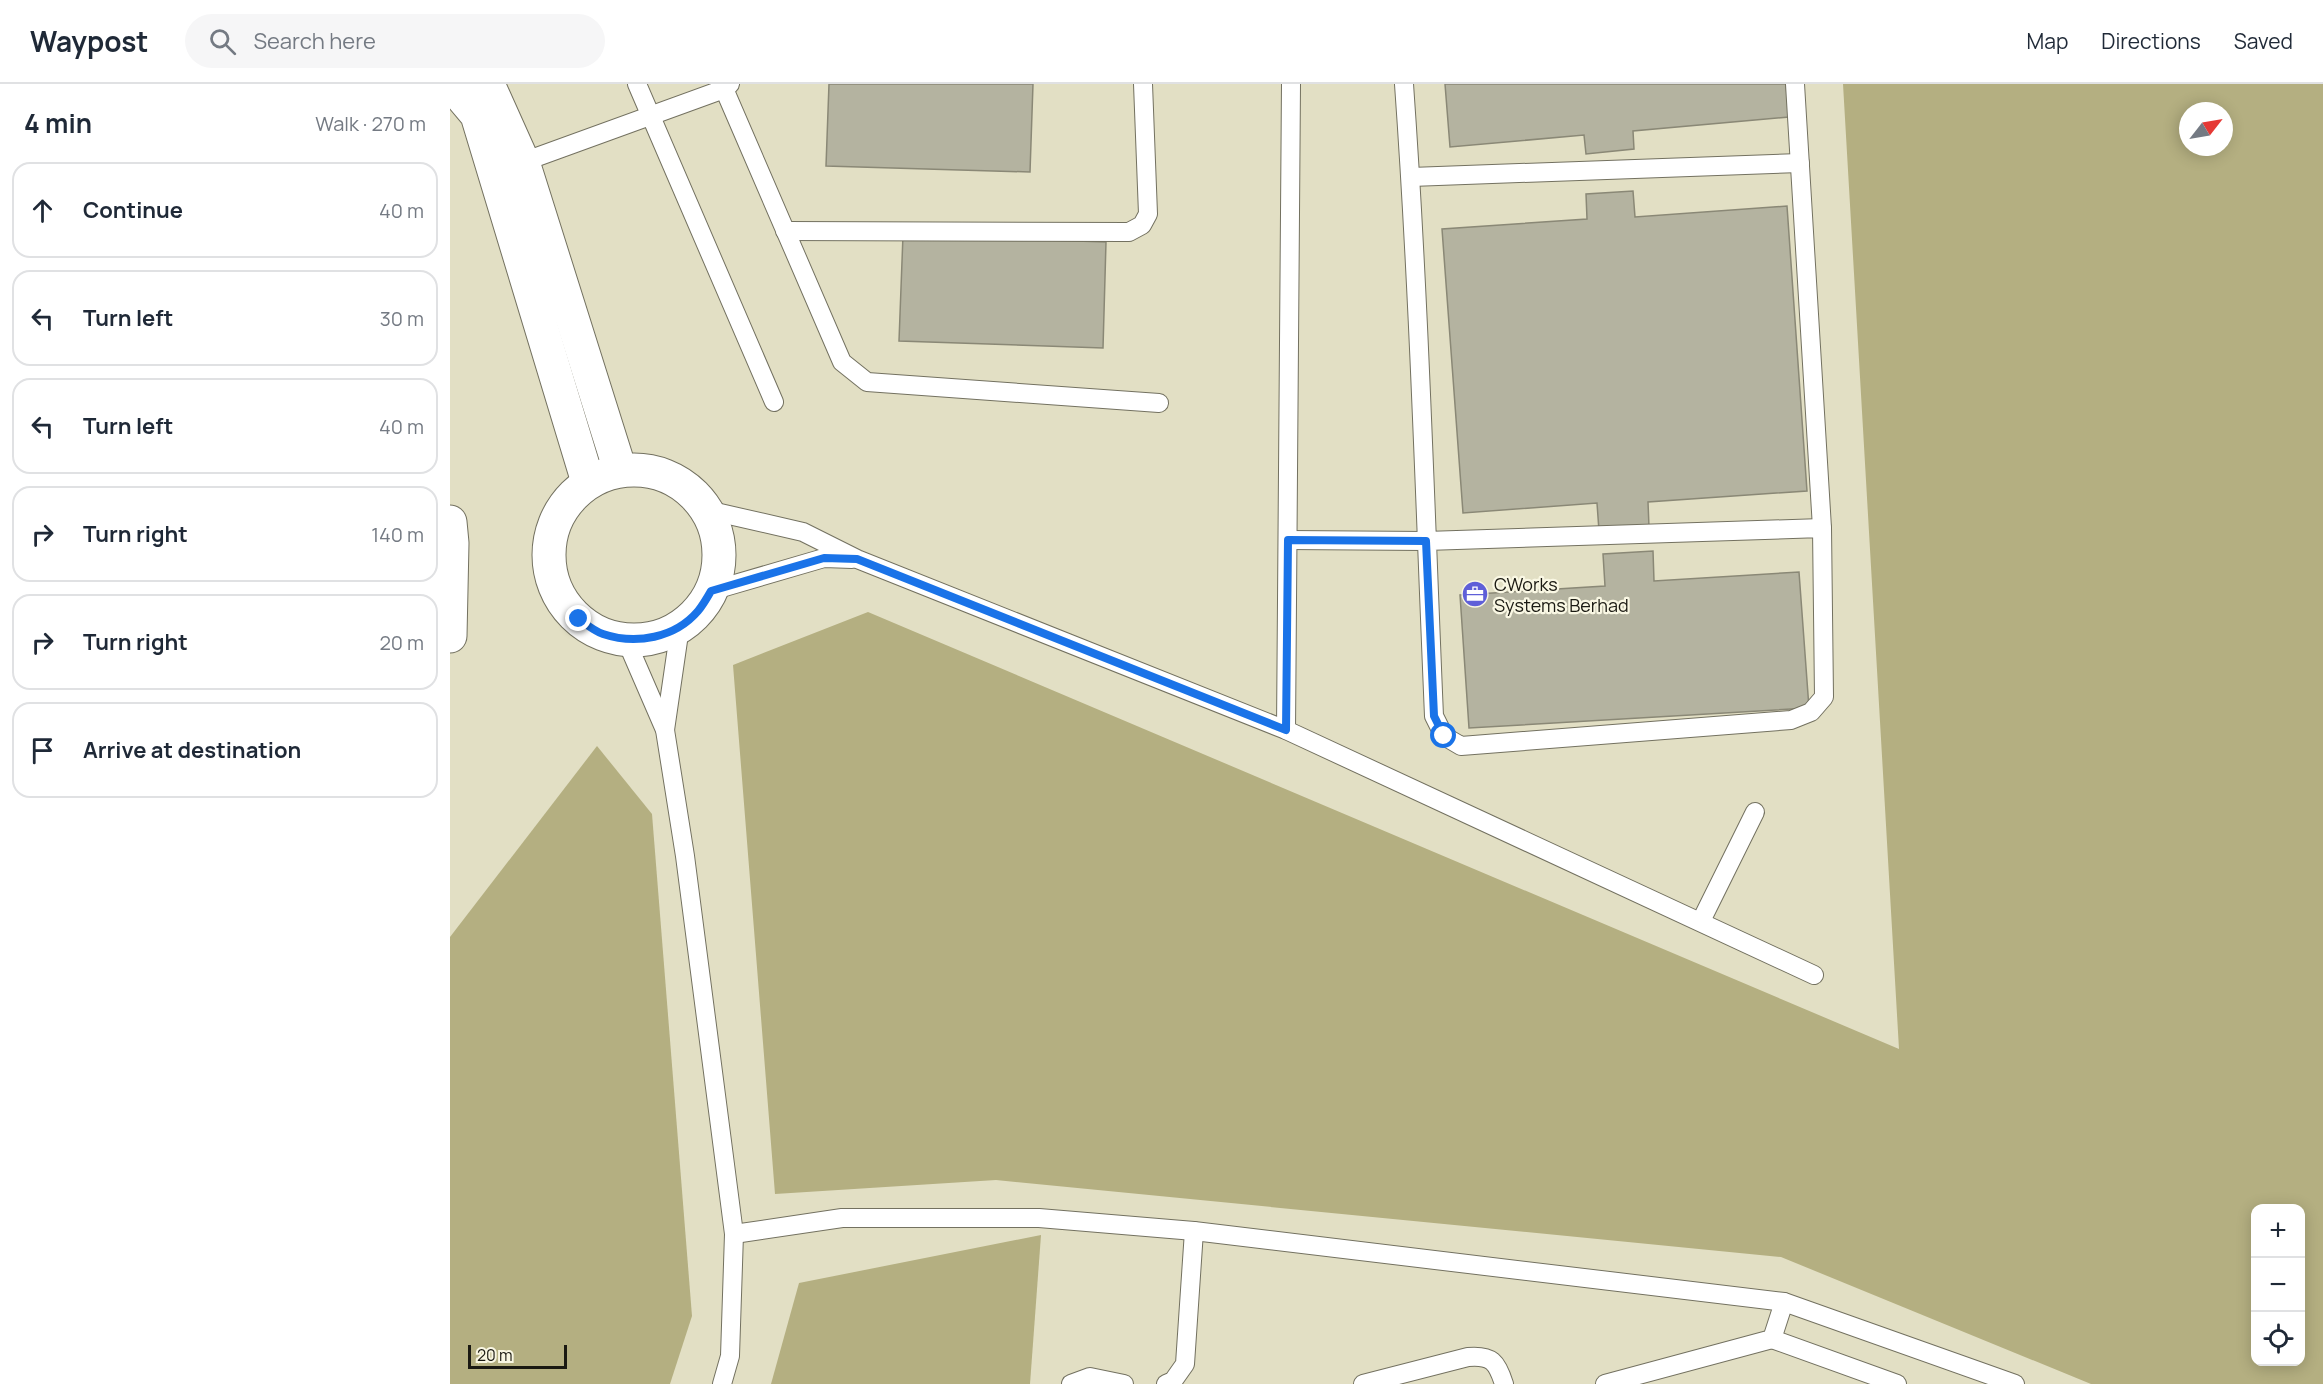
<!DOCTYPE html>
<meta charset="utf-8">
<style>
:root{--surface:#fff;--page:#f6f6f7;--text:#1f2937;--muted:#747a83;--line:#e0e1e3}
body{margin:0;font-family:Manrope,sans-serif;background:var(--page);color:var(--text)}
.controls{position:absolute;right:18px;bottom:18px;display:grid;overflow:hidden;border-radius:12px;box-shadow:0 3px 15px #0003}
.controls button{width:54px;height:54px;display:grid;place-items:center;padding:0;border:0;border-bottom:2px solid var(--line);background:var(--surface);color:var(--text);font:30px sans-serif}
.compass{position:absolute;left:1729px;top:18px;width:54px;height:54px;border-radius:50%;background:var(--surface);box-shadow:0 3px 15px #0003;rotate:59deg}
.scale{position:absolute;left:18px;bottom:15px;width:99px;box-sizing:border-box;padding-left:6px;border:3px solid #1a1912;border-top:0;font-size:16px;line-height:21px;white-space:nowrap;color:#1a1912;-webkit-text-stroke:4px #f9f7e3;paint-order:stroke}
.stop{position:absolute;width:18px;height:18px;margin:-14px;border:4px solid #1a73e8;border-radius:50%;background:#fff}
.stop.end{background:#1a73e8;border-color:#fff;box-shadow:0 2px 6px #0008}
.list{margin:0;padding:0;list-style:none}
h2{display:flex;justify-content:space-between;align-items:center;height:78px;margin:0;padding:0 24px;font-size:26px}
h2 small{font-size:20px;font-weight:400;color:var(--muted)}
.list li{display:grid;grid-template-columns:39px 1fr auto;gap:18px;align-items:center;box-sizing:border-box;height:96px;margin:0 12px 12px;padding:0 12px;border:2px solid var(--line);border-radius:18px}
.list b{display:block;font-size:22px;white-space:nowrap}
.list em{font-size:20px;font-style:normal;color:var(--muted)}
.icon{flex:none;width:33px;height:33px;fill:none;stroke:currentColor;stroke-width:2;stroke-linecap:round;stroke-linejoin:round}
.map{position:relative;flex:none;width:1873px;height:1300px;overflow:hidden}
header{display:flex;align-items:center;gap:36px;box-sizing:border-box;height:84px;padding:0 30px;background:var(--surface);border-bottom:2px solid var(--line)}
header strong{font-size:28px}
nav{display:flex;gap:33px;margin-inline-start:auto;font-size:21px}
.search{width:420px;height:54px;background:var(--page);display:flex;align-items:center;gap:15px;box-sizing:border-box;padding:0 21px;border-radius:33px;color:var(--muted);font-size:22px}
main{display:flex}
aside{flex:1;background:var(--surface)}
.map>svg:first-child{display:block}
</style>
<header>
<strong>Waypost</strong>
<div class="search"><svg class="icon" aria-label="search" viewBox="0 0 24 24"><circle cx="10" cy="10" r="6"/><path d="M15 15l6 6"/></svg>Search here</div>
<nav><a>Map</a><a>Directions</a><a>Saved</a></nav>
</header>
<main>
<aside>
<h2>4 min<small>Walk · 270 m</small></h2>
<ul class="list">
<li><svg class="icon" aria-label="ahead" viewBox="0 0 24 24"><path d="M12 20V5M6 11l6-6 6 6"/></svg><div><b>Continue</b></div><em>40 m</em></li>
<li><svg class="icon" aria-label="left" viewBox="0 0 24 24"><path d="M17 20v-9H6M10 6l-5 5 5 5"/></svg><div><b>Turn left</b></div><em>30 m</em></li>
<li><svg class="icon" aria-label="left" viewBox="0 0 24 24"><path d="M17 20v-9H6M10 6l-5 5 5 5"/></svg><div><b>Turn left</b></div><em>40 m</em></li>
<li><svg class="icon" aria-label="right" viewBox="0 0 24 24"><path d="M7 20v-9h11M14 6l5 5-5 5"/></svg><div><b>Turn right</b></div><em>140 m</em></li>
<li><svg class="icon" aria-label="right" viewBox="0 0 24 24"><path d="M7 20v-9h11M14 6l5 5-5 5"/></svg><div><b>Turn right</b></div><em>20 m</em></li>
<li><svg class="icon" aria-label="arrive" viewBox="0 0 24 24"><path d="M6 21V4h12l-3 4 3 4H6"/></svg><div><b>Arrive at destination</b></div></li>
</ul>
</aside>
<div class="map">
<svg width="1873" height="1300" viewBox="0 0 1873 1300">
<rect width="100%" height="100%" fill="#ecead6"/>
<path fill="#e2dfc4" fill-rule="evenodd" d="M0,0H1873V1300H0ZM1738,27H1774V63H1738ZM1806,1124H1850V1278H1806Z"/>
<g fill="#b4af81" fill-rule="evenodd">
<path d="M1393,0H1873V1300H1641L1331,1173L546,1096L325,1110L283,581L418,528L1449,965ZM1738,27H1774V63H1738ZM1806,1124H1850V1278H1806Z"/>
<polygon points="147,662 202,730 242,1232 220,1300 0,1300 0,853"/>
<polygon points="591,1151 580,1300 321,1300 349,1199"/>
</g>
<g fill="#b4b3a0" stroke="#8a8876" stroke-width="1.5">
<polygon points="379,0 583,0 580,88 376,82"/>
<polygon points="995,0 1336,0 1339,33 1183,47 1184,65 1136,70 1134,51 1000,63"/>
<polygon points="1183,107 1185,133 1337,122 1357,407 1198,418 1199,443 1149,447 1147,419 1013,429 992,145 1137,135 1136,110"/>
<polygon points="453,151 656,158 653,264 449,257"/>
<polygon points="1203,467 1204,497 1349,488 1359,624 1019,644 1010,511 1155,502 1153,470"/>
</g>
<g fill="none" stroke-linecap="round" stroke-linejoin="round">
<defs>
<g id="lane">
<polyline points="187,0 324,318"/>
<polyline points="272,0 392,278 417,298 709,319"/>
<polyline points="1345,0 1372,444"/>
<polyline points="73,78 274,5 280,0"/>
<polyline points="961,93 1350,79"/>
<polyline points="335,147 679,148 692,141 698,130 693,0"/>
<polyline points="257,426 353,448 407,475 836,646 1364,891"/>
<path d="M838,456L976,457L1372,444L1374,613L1361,628L1341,636L1011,662L994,652L984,632C975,421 969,210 954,0"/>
<polyline points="261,507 374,474 402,475"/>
<polyline points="176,556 215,646 235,772 284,1150 280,1272 272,1300"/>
<polyline points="215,646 230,543"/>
<polyline points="836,646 841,0"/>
<polyline points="1251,837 1305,728"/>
<polyline points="284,1150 392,1134 589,1134 744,1147 1334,1218 1565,1300"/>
<polyline points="1322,1255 1447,1300"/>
<polyline points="621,1300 640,1293 674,1300"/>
<polyline points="716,1300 723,1297 735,1280 744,1147"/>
<path d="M913,1300L1018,1273C1042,1271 1047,1278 1054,1300"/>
<polyline points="1155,1300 1322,1255 1334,1218"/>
</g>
<g id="street">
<polyline points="1,0 27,31 138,398"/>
<polyline points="38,0 73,78 170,386"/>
<circle cx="184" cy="471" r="85"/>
</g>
<polyline id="secondary" points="0,438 2,459 0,552"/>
</defs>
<use href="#lane" stroke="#737160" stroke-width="20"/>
<use href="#street" stroke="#737160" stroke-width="35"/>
<use href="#secondary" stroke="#737160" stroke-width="35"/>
<use href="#lane" stroke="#fff" stroke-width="18"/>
<use href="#street" stroke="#fff" stroke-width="33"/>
<use href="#secondary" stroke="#fff" stroke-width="33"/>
</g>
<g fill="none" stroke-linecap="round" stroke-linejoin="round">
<path stroke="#1a73e8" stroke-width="8" d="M129,535C136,540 144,547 153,550C186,561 225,554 248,527C253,521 257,514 261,507L374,474L407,475L836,646L838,456L976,457L984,632L994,652"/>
</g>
<defs>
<symbol id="office-disc" viewBox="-11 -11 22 22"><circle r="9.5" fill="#5f5fd8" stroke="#f9f7e3"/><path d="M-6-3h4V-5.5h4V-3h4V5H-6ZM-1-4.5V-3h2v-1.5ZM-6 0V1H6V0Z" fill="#fff"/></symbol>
</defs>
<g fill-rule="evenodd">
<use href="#office-disc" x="1010" y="495" width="30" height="30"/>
</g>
<g text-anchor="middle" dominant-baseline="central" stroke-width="4.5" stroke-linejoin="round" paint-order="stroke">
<g font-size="18" fill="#1a1912" stroke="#f9f7e3" text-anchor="start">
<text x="1044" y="500">CWorks<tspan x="1044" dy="21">Systems Berhad</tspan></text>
</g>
</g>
</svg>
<div class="controls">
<button>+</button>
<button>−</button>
<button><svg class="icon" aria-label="locate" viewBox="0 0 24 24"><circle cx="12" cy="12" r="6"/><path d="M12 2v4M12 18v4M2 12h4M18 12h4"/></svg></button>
</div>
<svg class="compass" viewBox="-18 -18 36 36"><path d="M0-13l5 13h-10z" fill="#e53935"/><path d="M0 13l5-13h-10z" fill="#747a83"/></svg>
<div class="scale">20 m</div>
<div class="stop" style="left:994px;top:652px"></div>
<div class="stop end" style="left:129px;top:535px"></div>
</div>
</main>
